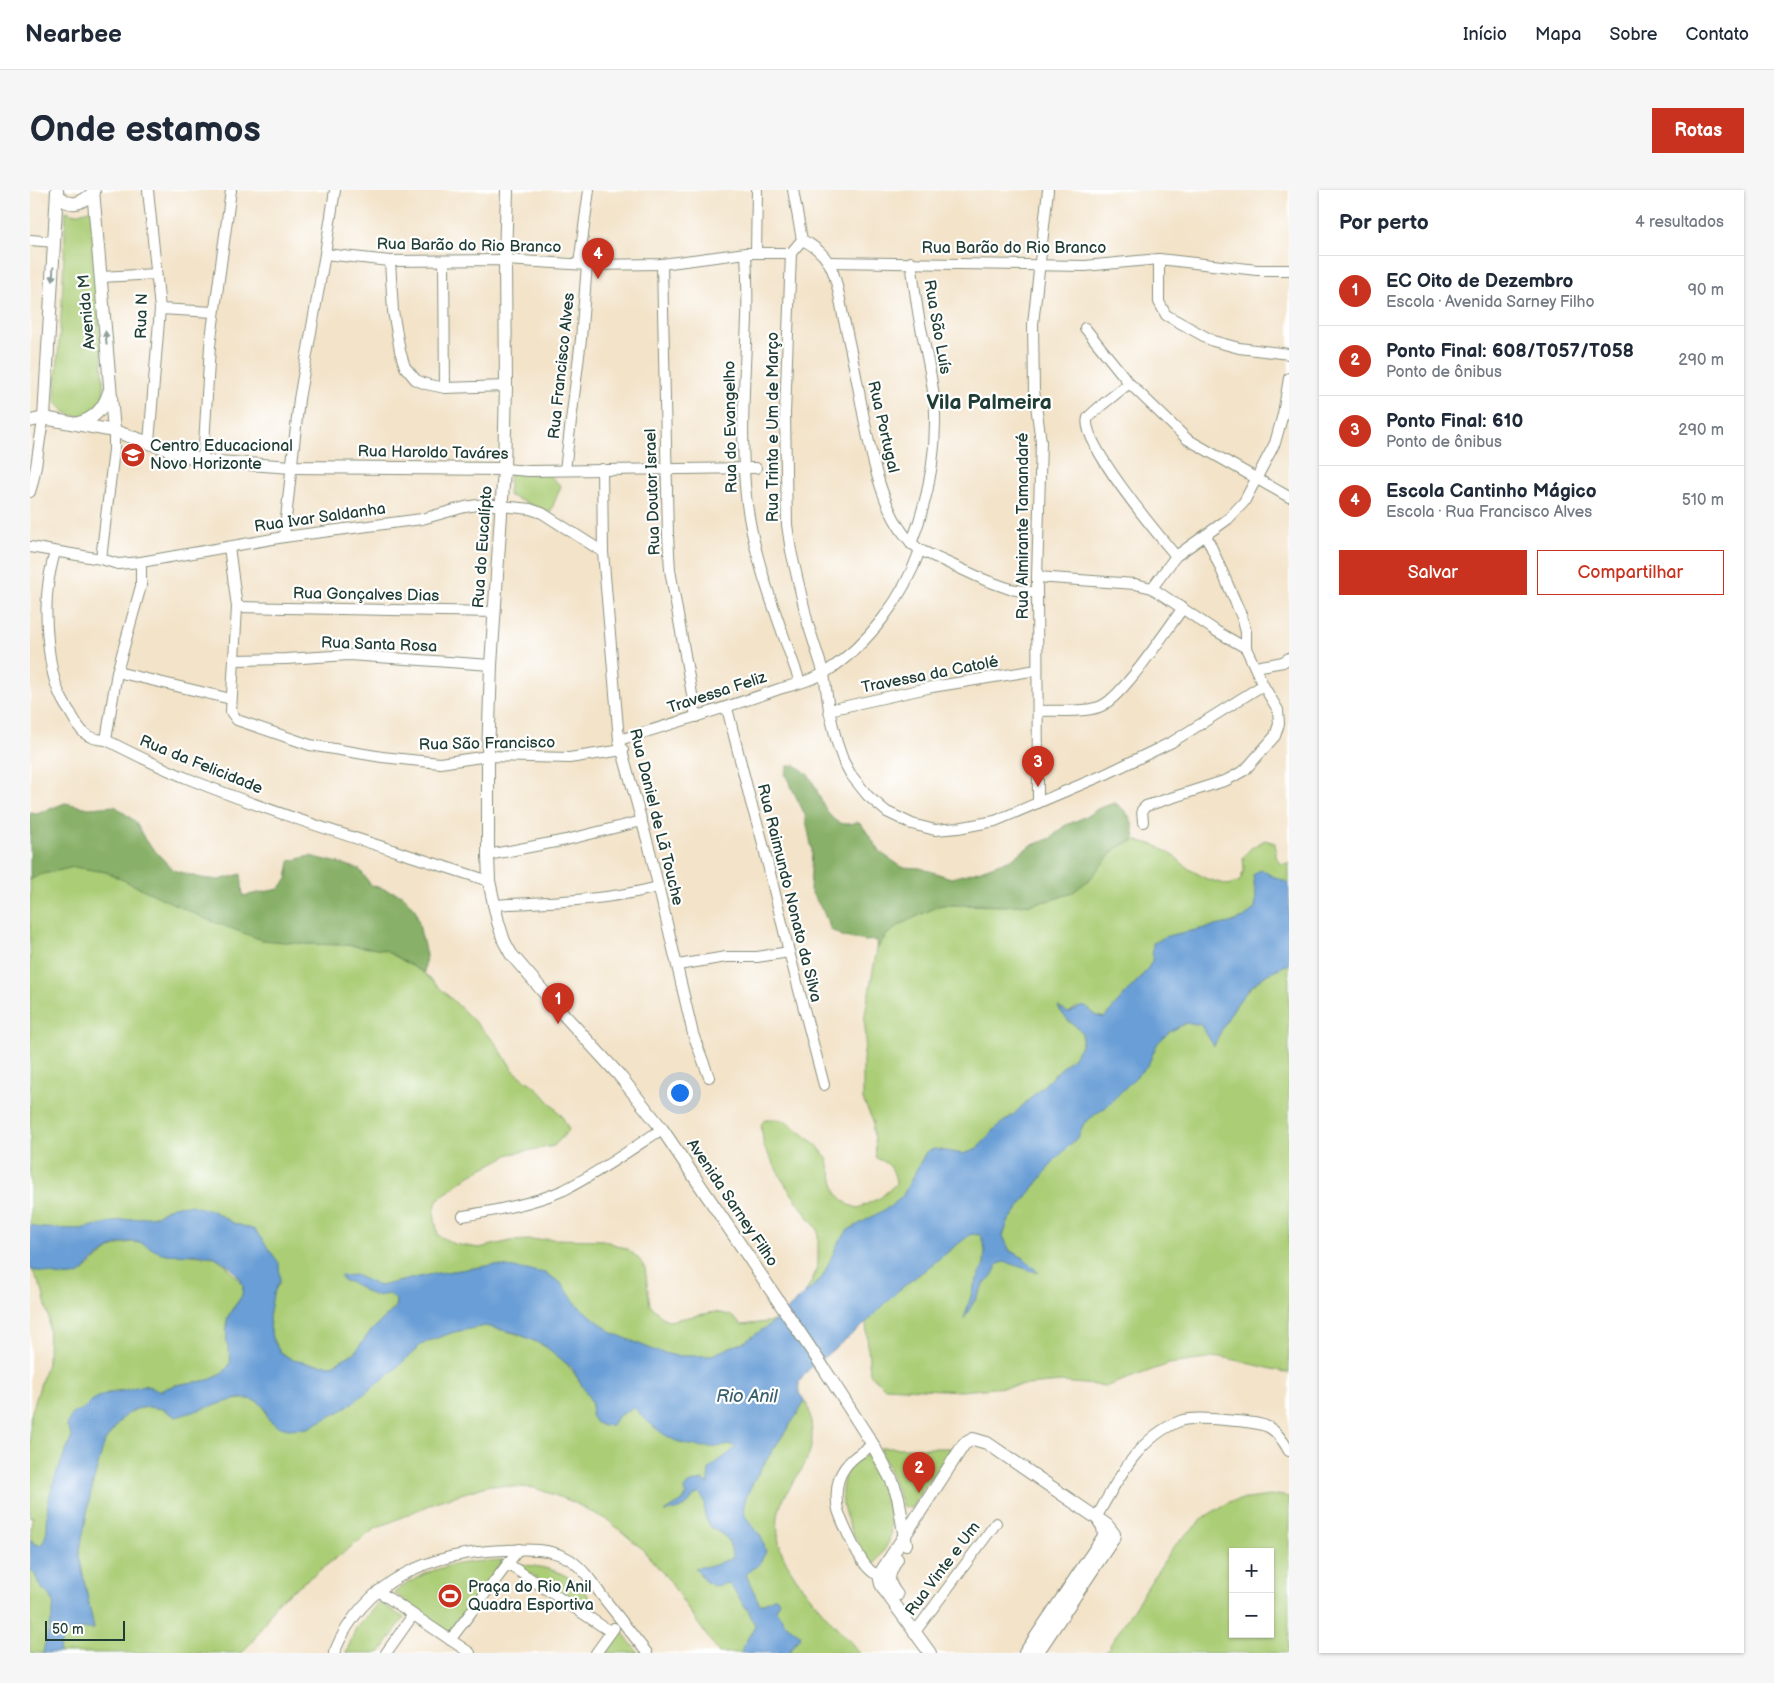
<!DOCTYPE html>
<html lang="pt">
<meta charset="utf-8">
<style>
:root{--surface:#fff;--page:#f6f6f7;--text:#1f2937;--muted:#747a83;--line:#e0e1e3;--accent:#c8321e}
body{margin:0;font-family:"Balsamiq Sans",sans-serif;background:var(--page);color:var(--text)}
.controls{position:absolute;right:15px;bottom:15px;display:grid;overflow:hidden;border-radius:0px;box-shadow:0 1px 4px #0004}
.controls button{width:45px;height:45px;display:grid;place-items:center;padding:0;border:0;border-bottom:1px solid var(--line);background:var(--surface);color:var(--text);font:25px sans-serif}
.scale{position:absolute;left:15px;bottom:12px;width:80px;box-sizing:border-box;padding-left:5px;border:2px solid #1f3d34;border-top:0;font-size:14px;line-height:18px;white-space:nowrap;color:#1f3d34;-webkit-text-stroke:4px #fff;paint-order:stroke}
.you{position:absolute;left:649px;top:902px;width:18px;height:18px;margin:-12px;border:4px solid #fff;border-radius:50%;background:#1a73e8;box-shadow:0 0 0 8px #1a73e833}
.badge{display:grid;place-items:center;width:32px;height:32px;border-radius:50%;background:var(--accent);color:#fff;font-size:16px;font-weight:700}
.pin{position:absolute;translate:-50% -41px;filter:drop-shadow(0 1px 2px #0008)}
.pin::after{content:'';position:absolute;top:26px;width:18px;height:15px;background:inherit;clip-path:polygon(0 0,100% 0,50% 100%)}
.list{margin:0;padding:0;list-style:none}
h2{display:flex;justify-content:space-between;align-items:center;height:65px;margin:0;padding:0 20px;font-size:21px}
h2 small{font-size:16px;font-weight:400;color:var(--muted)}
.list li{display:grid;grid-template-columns:32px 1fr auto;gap:15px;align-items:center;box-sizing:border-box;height:70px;padding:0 20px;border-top:1px solid var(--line)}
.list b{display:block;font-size:19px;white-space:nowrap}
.list p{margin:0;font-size:16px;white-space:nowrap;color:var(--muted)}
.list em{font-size:16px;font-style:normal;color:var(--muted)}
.actions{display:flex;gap:10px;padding:15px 20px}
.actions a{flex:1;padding:11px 0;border:1px solid var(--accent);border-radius:0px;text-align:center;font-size:18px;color:var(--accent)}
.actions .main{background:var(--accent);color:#fff}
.map{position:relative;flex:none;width:1259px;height:1463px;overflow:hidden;border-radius:0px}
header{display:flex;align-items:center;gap:30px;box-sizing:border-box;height:70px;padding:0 25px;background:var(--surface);border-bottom:1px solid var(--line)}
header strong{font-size:24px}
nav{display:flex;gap:28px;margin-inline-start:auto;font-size:18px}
.intro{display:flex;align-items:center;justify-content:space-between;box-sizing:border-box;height:120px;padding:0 30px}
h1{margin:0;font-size:35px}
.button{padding:12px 22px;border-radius:0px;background:var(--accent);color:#fff;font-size:18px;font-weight:700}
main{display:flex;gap:30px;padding:0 30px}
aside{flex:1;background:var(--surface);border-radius:0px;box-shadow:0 1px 4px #0004}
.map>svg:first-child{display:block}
</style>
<header>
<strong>Nearbee</strong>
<nav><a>Início</a><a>Mapa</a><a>Sobre</a><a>Contato</a></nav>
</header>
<div class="intro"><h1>Onde estamos</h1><a class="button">Rotas</a></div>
<main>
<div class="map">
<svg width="1259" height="1463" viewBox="0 0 1259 1463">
<rect width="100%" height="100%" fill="#fff"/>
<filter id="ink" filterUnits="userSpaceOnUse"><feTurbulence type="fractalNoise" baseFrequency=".02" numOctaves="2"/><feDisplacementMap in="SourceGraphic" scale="10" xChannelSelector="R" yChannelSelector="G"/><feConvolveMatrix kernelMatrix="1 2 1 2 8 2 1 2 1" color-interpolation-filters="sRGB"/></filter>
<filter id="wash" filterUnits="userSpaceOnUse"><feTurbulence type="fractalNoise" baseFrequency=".0096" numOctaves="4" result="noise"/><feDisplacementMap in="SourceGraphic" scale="20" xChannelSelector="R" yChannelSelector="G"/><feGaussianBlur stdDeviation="1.12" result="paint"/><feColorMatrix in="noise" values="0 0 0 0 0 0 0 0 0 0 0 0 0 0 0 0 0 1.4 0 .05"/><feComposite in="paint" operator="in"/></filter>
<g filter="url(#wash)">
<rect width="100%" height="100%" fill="#f3e3c9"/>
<g fill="#abcd76" stroke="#658555" fill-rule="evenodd">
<path d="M63,19L74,202L71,214C66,217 60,223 55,225C42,230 26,218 25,206L32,112L36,21L45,24Z"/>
<polygon points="480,283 518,284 531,296 520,323 478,305"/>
<path d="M1105,650L1125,655L1144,666L1159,679L1177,689L1198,695L1210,691L1214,680L1213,667L1221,658L1235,650L1245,653L1246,666L1250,674L1259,673V693L1240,685L1231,679L1223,685L1226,707L1225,719L1214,728L1200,733L1137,746L1117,780L1074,828L1064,825L1060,819L1047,817L1038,823L1029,817L1039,832L1051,839C1054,850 1051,857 1044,866L983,925L968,936L945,960L933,964L904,959L896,962L872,1007L800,1072L792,1088L775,1104L784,1086L788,1073V1040L756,996L734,957L731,935L735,929H747L756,931L786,954L797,968L807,1004L819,1015L828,1018L850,1008L866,994C864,979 861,974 846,968C845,962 846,956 845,950C844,943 841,940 844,933L833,910V870L836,847L834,830L847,759L856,745L873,733L911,715L974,716L1001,714L1021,710L1042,703L1086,658Z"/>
<path d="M44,677L76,682L123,703L276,754L318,755L355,760L394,783L430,817L464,851L484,881L508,899L532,926L539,940L524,956L480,964L440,985L407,1010L404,1024L408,1045L424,1054L449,1058L481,1051L519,1049L573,1050L599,1060L609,1069L615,1078L620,1115L631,1126L639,1131L684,1122L700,1125L712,1135L745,1131L716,1151L679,1166H646L626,1161L583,1143L548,1116L531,1093L515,1083L464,1075L403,1084L349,1096L339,1093L322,1092C335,1102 343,1105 360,1104L366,1110L365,1118L340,1142L324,1163L302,1175L281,1174L263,1170L250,1162L242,1148L239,1128L243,1104L250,1091L225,1040L203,1033L183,1021L142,1016L126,1026L92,1030L50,1039L10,1038L0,1034V690L9,685Z"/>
<path d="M1259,774V1183L1192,1167L1139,1174L1077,1196L1031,1192L931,1201L854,1197L840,1184L836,1133L869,1100L941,1044L951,1045L955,1060L954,1075L944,1096L935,1126L968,1074L975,1072L1008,1082L994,1068L980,1061L973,1046L978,1032L1023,972L1048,947L1054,933L1077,916L1118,875L1127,854L1139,842L1156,833L1170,834L1184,855C1201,819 1219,788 1259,774Z"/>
<path d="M101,1052L116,1054L133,1063L185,1067L196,1075L213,1095L212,1106L202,1119L197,1129V1153L202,1167L200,1175L194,1181L181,1190L144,1195L130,1201C114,1193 112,1196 96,1200C91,1201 85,1200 80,1202C63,1207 50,1223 37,1236L42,1247C33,1268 25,1288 19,1310C15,1325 21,1343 11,1355L4,1354C0,1345 0,1336 3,1326L0,1328V1228L18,1170L19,1129L12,1099L2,1080C14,1082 29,1087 41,1086C54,1085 65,1069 76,1062C84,1056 92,1054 101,1052Z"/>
<path d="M455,1136C497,1145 529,1156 551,1194C559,1206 564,1211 561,1225L582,1235L587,1227L603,1217L623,1236L703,1255L705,1258C693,1270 677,1275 678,1294L673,1290L658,1294C655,1313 652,1312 636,1321L654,1317L664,1306L669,1303C678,1313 672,1317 676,1329C682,1348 701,1336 702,1369L693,1371L686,1375L665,1378L691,1393H699L719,1422L725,1435C720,1447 715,1450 711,1463H689L662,1425L639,1390L611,1358L579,1331L543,1312L505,1298L460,1295L408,1311L345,1339L247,1412L223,1451L211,1463H29C32,1438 43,1440 64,1438L49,1365L62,1296L75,1251L93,1227L106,1219L118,1217L133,1219L146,1227C163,1222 214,1201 229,1212C235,1216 236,1223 238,1229L305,1224L361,1183L393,1153L424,1142Z"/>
<path d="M775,1211C780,1218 780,1224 781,1232C787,1271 766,1282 752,1312C746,1326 747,1339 749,1353C756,1387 807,1436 830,1463H758L761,1460L763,1439L755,1433L745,1420L747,1417L746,1407L730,1415L716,1385L721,1379L728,1376L730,1345C723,1338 714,1330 713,1319C712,1298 763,1234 775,1211Z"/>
<polygon points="850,1258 921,1258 881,1318 873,1317"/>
<path d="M839,1264C848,1285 868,1332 858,1353C854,1361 848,1369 843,1376C824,1349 794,1300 826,1271C829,1268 835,1266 839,1264Z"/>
<path d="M1248,1305L1259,1307V1463H1075L1143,1357L1176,1326L1201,1311ZM1203,1362H1240V1444H1203Z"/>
<path d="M473,1370L419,1443L364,1403C400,1375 429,1372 473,1370Z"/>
<path d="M486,1374C537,1378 552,1390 575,1434Z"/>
<path d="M0,1379C7,1386 6,1388 10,1396C14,1402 21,1404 23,1411C26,1424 15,1449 13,1463H0Z"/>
<polygon points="349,1412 374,1428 350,1463 316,1463 326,1438"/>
<polygon points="590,1439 608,1463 573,1463"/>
</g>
<g fill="#88b067" stroke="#54764e">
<path d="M765,575C770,578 776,582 780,587C792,605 796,643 827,632L832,635L851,663L872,677L890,678L921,688L948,681L981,669L1000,656L1021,648L1034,636L1057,626L1069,618L1085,613C1101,624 1103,631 1105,650L1086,658L1059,690L1042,703L1021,710L1001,714L974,716L933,714L911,715L873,733L856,745L847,759V750L835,751L814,747L801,740L793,721L780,700L782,660L775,625L755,584L758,576Z"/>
<polygon points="35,613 59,618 85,616 106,632 115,650 143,680 171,688 189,690 211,684 213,706 249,699 257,689 260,671 280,666 313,674 329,679 341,695 373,705 386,721 396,765 394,783 355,760 318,755 276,754 232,750 176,729 76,682 44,677 9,685 0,690 0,623 7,624"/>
</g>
<path fill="#699ed6" stroke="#446e85" d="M1231,679L1240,685L1259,693V774C1218,788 1201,819 1184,856L1170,834L1156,833L1139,842L1127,854L1118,875L1077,916L1054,933L1048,947L1023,972L978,1032L973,1046L980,1061L994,1068L1009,1083L975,1072L968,1074L962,1086L954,1094L934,1129L944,1096L954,1075L955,1060L951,1045L941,1044L869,1100L836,1133L778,1180L769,1192V1203L775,1211C764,1233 709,1301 714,1322C717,1332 723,1336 729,1344C733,1348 734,1356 736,1362L728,1376L721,1379L716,1385L730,1415L746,1407L749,1411L746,1420L755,1433L771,1445L758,1463H711C715,1450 720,1447 725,1435L719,1422L699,1393L684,1396L676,1392L665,1378L686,1375L693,1371L702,1369C701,1336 682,1347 676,1328C672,1317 678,1313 669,1303C662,1306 661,1313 654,1317C648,1320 640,1321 634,1322L653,1311L656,1306L654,1299L658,1294L673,1290L678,1294L679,1279C687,1271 697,1266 705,1258L703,1255C697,1255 691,1257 684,1257C645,1258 629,1243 603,1217L587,1227L582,1235L573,1236L565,1232L561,1225L562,1213L542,1178L515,1156L487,1143L455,1136L424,1142L393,1153L361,1183L316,1218L278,1238L258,1239L247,1236L238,1229L236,1220L229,1212L216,1208L202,1210L146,1227L133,1219L118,1217L106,1219L93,1227L75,1251L62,1296L49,1365L64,1439C43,1439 32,1439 29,1463H13C15,1449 26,1424 23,1411C21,1404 14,1402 10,1396C6,1388 7,1386 0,1379V1348L4,1354L11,1355C20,1344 16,1328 18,1314C22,1291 33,1268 42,1247L37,1236L42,1223C54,1221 55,1216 65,1209C76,1202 84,1203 96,1200C113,1196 112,1192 130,1201C137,1198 144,1195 152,1194C167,1191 182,1193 194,1181C205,1172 199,1165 197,1153C196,1147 197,1137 197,1131C199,1118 214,1111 213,1097C212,1086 195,1071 185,1067C171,1062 151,1066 136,1064C119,1061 112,1046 89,1054C79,1058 69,1066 61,1073C57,1076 54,1082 50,1084C40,1090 14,1082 2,1080L0,1079V1034L10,1038L50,1039L92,1030L126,1026L142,1016L160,1015L183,1021L203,1033L225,1040L249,1073L250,1091L243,1104L239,1128L242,1148L250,1162L263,1170L281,1174L302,1175L324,1163L340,1142L365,1118L366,1110L360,1104C355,1105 348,1106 343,1105C332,1101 326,1092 314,1091L310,1086L325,1085L349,1096L403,1084L464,1075L515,1083L531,1093L548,1116L583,1143L626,1161L646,1166H679L716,1151L745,1131L792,1088L808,1053L818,1040L861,1016L872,1007L896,962L904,959L933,964L945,960L968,936L983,925L1044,866C1068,835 1037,840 1028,816L1038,823C1050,819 1053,810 1064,825L1074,828L1117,780L1122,771L1123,753L1137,746L1200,733L1214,728L1225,718L1226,707L1223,685Z"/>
</g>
<g filter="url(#ink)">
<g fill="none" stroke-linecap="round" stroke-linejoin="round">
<defs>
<g id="minor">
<polyline points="118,0 130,119 119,252"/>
<polyline points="763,0 772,50"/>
<polyline points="0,50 25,52"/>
<polyline points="772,50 761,63 755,224 757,335 761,361 778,434 794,484 799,520 807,553 813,570 821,585 838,606 857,622 882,634 905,640 928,638 965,631 1076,584 1142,552 1233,495"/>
<path d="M772,50C782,54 793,63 798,72C805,81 811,114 813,126C818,146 822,166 826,186C836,235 847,330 890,360L955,390L980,399L1007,403"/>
<path d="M716,63C717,84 718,106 717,128C715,186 710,247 716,306C723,370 749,431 770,492"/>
<polyline points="726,63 727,0"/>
<polyline points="295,64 360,71 475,70 557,75 632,74 716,63 761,63"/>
<polyline points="1129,69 1129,112 1136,125 1183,151 1209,158 1259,164"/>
<polyline points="360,71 363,121 370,161 375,177 386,190 396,194 415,198 476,196"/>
<polyline points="414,71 415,198"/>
<polyline points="799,72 1055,76 1129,69 1227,80 1259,80"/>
<polyline points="549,74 559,0"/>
<polyline points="632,74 638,345 640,380 666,527"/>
<polyline points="71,87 126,84"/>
<polyline points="130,119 184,122"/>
<polyline points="1055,138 1099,193 1157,249 1259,307"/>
<path d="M1099,193C1092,200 1061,222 1058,228C1048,249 1130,347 1146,366"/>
<polyline points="173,271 180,156 201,0"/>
<polyline points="474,279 499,281 726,278"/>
<polyline points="572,279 573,362 589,550 620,661 663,844 679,887"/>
<polyline points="535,280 551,149 557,75"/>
<path d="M0,302C8,278 8,252 14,228"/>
<polyline points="254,347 269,209 295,64 305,0"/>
<path d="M881,354C897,313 906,268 905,223C904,193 896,163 890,133C886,113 884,92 881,72"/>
<polyline points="0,357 71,369 88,374 111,372 254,347 392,329 435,317 454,314 500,319 512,323 573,362"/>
<polyline points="199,357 207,417 201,522 207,530 280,555 352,567 410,573 458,566 539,568 593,560"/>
<path d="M25,362C22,373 19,384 18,396C14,424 18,479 30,505C33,511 36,517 40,522C50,540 54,549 76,550C104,564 131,578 159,589C257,629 359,658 459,691"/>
<polyline points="71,369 84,260 84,241"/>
<polyline points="1007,387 1105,394 1122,398 1186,441 1216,458"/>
<polyline points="1122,398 1146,366 1198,329 1214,312 1245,253 1253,224 1259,188"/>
<polyline points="207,417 465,422"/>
<polyline points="205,470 256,469 319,465 461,475"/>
<polyline points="1226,477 1253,472 1259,468"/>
<polyline points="87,482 201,509"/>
<polyline points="697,518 721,613 731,646 759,762 794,895"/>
<polyline points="799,520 902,497 1007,480"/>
<path d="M1008,521C1026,520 1052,523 1069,517C1091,510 1137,439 1153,418"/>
<polyline points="76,550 87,482 111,396 111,372"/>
<path d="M589,550C642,534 696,518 749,499C763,495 784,490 796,482C839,454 873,408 890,360"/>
<polyline points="1008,613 1007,387 1011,252 1004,200 1003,134 1018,0"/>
<polyline points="1113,632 1112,620 1116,616 1197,590 1215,580 1245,546 1249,534 1248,520 1233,495 1216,458 1216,442 1212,427 1176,345"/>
<polyline points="458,665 536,650 612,631"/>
<path d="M463,715C518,712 575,711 628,697"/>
<polyline points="648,775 696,767 727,767 759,762"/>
<path d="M433,1026C467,1020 502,1014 534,1000C568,983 600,960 632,939"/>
<path d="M843,1255C828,1264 815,1272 809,1289C806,1298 806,1311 808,1320C813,1335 831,1376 844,1383C848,1385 852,1384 856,1384"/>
<path d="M1066,1328C1087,1291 1107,1248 1150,1231C1163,1226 1192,1230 1207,1231C1236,1234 1244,1234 1259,1261"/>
<polyline points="478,1374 581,1442"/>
<polyline points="348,1401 440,1463"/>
<polyline points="885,1442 966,1333"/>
<polyline points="420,1450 489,1359"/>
<path d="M304,1463C334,1389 401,1362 476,1360C496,1359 521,1358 539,1369C553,1378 563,1393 572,1406C587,1425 602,1444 617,1463"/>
<polyline points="356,1463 383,1425"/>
<polyline points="566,1463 584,1438"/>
</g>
<g id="tertiary">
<polyline points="63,0 84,241"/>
<polyline points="477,0 475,70 476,196 474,279 461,475 458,566 458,665 459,691 468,732 474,751 481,764 524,814 589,885 632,939 795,1180 843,1255 862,1291 868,1307 876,1354"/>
<path d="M27,4C40,19 51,14 64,2"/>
<polyline points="14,228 27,0"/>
<polyline points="0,231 14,228 84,241 173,271 262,277 474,279"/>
<path d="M48,233C65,229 74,218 79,202"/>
<path d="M867,1405C855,1390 858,1385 867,1369"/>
<polyline points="900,1463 855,1401 851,1394 849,1385 934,1254 943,1249 957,1253 1077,1335 1084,1344 1083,1349 1007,1463"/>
<polyline points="995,1463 1074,1346 1073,1337 1069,1331"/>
</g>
</defs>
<use href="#minor" stroke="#89907e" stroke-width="12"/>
<use href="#tertiary" stroke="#89907e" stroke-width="14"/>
<use href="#minor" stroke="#fff" stroke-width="10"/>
<use href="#tertiary" stroke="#fff" stroke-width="12"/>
</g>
<defs><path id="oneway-solid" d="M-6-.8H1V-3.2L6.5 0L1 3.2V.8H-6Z" transform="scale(1.25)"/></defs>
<g fill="#8f9e9a">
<use href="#oneway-solid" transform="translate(23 84) rotate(93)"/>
<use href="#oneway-solid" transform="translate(76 148) rotate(-95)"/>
</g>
</g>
<defs>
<symbol id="school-disc" viewBox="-11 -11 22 22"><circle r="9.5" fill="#c8321e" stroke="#fff"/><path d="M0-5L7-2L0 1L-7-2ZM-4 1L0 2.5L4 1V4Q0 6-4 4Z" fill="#fff"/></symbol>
<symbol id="stadium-disc" viewBox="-11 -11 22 22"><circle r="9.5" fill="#c8321e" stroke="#fff"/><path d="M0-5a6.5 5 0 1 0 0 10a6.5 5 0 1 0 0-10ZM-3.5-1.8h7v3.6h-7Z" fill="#fff"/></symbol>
</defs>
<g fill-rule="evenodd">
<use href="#school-disc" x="89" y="251" width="28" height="28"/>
<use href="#stadium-disc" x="406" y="1392" width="28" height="28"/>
</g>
<g text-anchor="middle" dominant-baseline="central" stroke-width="4.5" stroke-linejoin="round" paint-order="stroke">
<g font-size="16" fill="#1f3d34" stroke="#fff">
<text transform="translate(439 56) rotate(1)">Rua Barão do Rio Branco</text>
<text x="984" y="58">Rua Barão do Rio Branco</text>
<text transform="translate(57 122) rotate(-95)">Avenida M</text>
<text transform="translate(112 126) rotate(-89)">Rua N</text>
<text transform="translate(907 137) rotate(80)">Rua São Luís</text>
<text transform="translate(532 176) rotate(-84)">Rua Francisco Alves</text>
<text transform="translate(701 237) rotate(-91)">Rua do Evangelho</text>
<text transform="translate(743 237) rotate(-90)">Rua Trinta e Um de Março</text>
<text transform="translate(853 237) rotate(77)">Rua Portugal</text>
<text transform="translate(403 263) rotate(1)">Rua Haroldo Taváres</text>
<text transform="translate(623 302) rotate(-92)">Rua Doutor Israel</text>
<text transform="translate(290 328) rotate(-8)">Rua Ivar Saldanha</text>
<text transform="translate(993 336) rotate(-90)">Rua Almirante Tamandaré</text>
<text transform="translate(453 357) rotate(-86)">Rua do Eucalípto</text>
<text transform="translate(336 405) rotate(1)">Rua Gonçalves Dias</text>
<text transform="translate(349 455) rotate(2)">Rua Santa Rosa</text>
<text transform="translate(900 485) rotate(-11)">Travessa da Catolé</text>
<text transform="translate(687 503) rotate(-18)">Travessa Feliz</text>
<text transform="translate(457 554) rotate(-1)">Rua São Francisco</text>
<text transform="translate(171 575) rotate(22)">Rua da Felicidade</text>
<text transform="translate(626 627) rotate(76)">Rua Daniel de Lã Touche</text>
<text transform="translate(759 703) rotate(76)">Rua Raimundo Nonato da Silva</text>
<text transform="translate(702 1013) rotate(56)">Avenida Sarney Filho</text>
<text transform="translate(913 1379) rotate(-53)">Rua Vinte e Um</text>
</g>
<g font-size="16" fill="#1f3d34" stroke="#fff" text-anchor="start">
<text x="120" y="256">Centro Educacional<tspan x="120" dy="18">Novo Horizonte</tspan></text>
<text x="438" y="1397">Praça do Rio Anil<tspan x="438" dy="18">Quadra Esportiva</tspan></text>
</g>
<g font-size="18" font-style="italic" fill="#395f6d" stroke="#fff">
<text x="717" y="1206">Rio Anil</text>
</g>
<g font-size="21" font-weight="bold" fill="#1f3d34" stroke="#fff">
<text x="959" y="212">Vila Palmeira</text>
</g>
</g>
</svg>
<div class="controls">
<button>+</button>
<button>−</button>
</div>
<div class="scale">50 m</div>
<div class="you"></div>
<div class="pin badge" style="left:528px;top:834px">1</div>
<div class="pin badge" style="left:889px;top:1303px">2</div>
<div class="pin badge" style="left:1008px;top:597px">3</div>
<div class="pin badge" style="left:568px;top:89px">4</div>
</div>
<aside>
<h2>Por perto<small>4 resultados</small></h2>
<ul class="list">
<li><span class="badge">1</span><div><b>EC Oito de Dezembro</b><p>Escola · Avenida Sarney Filho</p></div><em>90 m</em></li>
<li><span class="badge">2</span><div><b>Ponto Final: 608/T057/T058</b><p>Ponto de ônibus</p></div><em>290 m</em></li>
<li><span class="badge">3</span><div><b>Ponto Final: 610</b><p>Ponto de ônibus</p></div><em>290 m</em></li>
<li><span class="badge">4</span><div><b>Escola Cantinho Mágico</b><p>Escola · Rua Francisco Alves</p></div><em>510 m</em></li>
</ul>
<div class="actions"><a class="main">Salvar</a><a>Compartilhar</a></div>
</aside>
</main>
